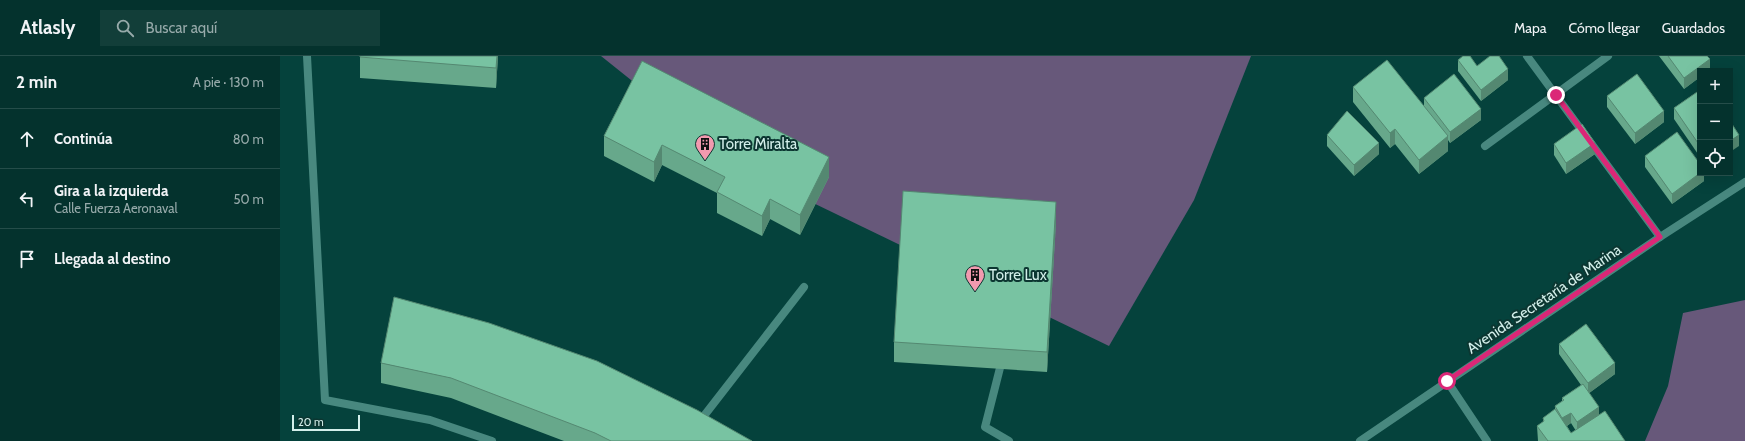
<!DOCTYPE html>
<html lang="es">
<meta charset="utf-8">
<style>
:root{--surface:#04322d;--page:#123e39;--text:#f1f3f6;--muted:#97aaaa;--line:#254d49}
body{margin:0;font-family:Cabin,sans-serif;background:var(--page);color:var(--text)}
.controls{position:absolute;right:12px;top:12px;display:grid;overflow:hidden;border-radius:0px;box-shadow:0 4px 16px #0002}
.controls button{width:36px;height:36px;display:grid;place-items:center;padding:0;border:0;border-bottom:1px solid var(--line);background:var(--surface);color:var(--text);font:20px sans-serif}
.scale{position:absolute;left:12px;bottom:10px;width:68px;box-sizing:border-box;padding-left:4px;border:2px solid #d3efea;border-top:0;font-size:11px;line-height:14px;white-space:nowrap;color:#d3efea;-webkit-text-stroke:3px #0c3631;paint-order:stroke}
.stop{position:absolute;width:12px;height:12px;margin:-9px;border:3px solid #db2777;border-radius:50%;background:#fff}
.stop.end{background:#db2777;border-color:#fff;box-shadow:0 1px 4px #0008}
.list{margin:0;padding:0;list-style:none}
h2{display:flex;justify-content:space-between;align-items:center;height:52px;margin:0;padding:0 16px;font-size:17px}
h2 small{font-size:13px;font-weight:400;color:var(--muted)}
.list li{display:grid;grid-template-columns:26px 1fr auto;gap:12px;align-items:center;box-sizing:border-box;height:60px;padding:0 16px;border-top:1px solid var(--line)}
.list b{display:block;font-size:15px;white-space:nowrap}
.list p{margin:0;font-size:13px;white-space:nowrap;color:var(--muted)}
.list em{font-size:13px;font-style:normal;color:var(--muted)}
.icon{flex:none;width:22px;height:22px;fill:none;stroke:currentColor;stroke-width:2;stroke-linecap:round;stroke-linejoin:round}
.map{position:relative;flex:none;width:1465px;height:385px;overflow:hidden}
header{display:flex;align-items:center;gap:24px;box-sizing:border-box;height:56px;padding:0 20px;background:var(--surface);border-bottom:1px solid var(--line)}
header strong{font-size:19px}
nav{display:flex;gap:22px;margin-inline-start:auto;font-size:14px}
.search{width:280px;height:36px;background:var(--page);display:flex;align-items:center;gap:10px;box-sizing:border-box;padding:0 14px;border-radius:0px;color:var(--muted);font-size:15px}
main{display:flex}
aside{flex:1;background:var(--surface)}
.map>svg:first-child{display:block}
</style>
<header>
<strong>Atlasly</strong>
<div class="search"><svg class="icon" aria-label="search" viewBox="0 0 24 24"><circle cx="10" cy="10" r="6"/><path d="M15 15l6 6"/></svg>Buscar aquí</div>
<nav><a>Mapa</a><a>Cómo llegar</a><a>Guardados</a></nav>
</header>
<main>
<aside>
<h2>2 min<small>A pie · 130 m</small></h2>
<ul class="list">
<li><svg class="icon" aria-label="ahead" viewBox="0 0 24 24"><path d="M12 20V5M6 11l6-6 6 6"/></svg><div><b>Continúa</b></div><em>80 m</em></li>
<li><svg class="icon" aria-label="left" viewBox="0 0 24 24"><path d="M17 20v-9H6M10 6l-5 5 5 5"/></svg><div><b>Gira a la izquierda</b><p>Calle Fuerza Aeronaval</p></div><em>50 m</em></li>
<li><svg class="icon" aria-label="arrive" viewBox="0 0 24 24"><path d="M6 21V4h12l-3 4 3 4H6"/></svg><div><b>Llegada al destino</b></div></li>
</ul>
</aside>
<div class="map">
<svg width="1465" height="385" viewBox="0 0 1465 385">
<rect width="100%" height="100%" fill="#05423c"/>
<g fill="#67587a">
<polygon points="321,0 971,0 914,144 829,290 461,112"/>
<polygon points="1465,244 1465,385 1365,385 1388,330 1403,257"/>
</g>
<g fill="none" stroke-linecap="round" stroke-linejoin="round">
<polyline stroke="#48887f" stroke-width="8" points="420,365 524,231"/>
<g stroke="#48887f" stroke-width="8">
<polyline points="27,0 45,344 150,364 212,385"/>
<polyline points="1247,0 1380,181"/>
<polyline points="1205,90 1328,0"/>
<polyline points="722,304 705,371 729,385"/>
<polyline points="1167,325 1207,385"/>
<polyline points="1080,385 1380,181 1465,126"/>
</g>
</g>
<g fill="#67a88b" fill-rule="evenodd">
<polygon points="80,0 218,0 216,32 80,22"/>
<polygon points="1379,0 1427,0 1430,14 1428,15 1420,15 1420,21 1404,33"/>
<polygon points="1178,4 1197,10 1228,24 1201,45 1178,15"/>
<polygon points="362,5 549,121 520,179 490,163 482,180 437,157 437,137 382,109 374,126 324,100 324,80"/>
<polygon points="1073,31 1144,50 1144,42 1201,64 1170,87 1168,84 1168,95 1139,118 1115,88 1110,92 1073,46"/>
<polygon points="1420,34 1420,101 1394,63 1394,52"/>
<polygon points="1327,40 1384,66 1355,88 1327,51"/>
<polygon points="1047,79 1099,98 1074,120 1047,90"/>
<polygon points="1274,88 1315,98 1286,118 1274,99"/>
<polygon points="1365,100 1424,117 1424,125 1392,148 1365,111"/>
<polygon points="776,166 767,316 614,306 614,286"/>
<path d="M1279,288L1335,318L1309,337L1319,360L1345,385H1258L1257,370L1263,366V362L1275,354V350L1282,345V342L1301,329L1279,298ZM1291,367L1296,375L1291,377L1287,370Z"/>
<polygon points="101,307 472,385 284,385 171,342 101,327"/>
</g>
<g fill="#548871">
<polygon points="217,0 218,0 216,32 216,12"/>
<polygon points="1430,3 1430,14 1428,15 1420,15 1420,21 1404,33 1404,22"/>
<polygon points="1228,13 1228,24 1201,45 1201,34"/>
<polygon points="1201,53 1201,64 1170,87 1170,76"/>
<polygon points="1384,55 1384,66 1355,88 1355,77"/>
<polygon points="1115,73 1115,88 1110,92 1110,77"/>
<polygon points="1459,79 1459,90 1450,96 1450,85"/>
<polygon points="1168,80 1168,95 1139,118 1139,104"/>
<polygon points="1099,87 1099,98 1074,120 1074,109"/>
<polygon points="1315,87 1315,98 1286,118 1286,107"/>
<polygon points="382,89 382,109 374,126 374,106"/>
<polygon points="549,101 549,121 520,179 520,159"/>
<polygon points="1420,117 1424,117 1424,125 1392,148 1392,138"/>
<polygon points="490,143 490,163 482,180 482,160"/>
<polygon points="776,146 776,166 767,316 767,296"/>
<polygon points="1335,307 1335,318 1308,338 1308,327"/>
<polygon points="1319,351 1319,362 1297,377 1297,366"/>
<polygon points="1291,357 1291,367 1282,373 1282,362"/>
</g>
<g fill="#78c3a2" stroke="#548871">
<polygon points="80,0 217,0 216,12 80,1"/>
<polygon points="1183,0 1190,0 1197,10 1210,0 1219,0 1228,13 1201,34 1178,4"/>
<polygon points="1388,0 1427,0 1430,3 1404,22"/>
<polygon points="1107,4 1168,80 1139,104 1115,73 1110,77 1073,31"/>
<polygon points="362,5 549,101 520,159 490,143 482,160 437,136 445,121 382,89 374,106 324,80"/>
<polygon points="1174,18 1201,53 1170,76 1144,42"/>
<polygon points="1357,18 1384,55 1355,77 1327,40"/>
<polygon points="1420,34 1420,90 1394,52"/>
<polygon points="1067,55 1099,87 1074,109 1047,79"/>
<polygon points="1450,65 1459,79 1450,85"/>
<polygon points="1302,68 1315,87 1286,107 1274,88"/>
<polygon points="1397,76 1420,108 1420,117 1392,138 1365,100"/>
<polygon points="623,135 776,146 767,296 614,286"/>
<polygon points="114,241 209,267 317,305 417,354 472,385 331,385 315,377 171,322 101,307"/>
<polygon points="1306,268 1335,307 1308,327 1279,288"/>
<polygon points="1303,328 1319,351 1297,366 1291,357 1282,362 1275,350 1284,344 1282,342"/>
<polygon points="1275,353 1291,377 1325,355 1345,385 1268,385 1257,370 1264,365 1263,362"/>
</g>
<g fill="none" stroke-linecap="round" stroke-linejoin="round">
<polyline stroke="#db2777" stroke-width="5" points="1167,325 1380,181 1276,39"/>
</g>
<defs>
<symbol id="building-pin" viewBox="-11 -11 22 30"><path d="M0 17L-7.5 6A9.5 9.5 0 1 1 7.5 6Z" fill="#f29aaf" stroke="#0c3631"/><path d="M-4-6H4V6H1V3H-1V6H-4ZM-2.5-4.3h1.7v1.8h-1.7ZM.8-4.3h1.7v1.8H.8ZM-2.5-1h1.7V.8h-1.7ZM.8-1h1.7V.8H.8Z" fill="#111"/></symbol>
</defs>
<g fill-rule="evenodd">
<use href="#building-pin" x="414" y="77" width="22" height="30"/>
<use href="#building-pin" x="684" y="208" width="22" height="30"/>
</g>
<g text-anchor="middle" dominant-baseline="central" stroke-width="4" stroke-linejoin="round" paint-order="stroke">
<g font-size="15" fill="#d3efea" stroke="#0c3631" text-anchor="start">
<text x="439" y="88">Torre Miralta</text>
<text x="709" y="219">Torre Lux</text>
</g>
<g font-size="15" fill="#d3efea" stroke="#0c3631">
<text transform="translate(1264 243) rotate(-34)">Avenida Secretaría de Marina</text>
</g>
</g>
</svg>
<div class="controls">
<button>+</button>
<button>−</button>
<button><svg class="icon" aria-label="locate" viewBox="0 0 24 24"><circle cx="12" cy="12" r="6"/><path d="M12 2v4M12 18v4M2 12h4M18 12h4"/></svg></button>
</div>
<div class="scale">20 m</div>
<div class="stop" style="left:1167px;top:325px"></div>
<div class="stop end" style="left:1276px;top:39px"></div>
</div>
</main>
